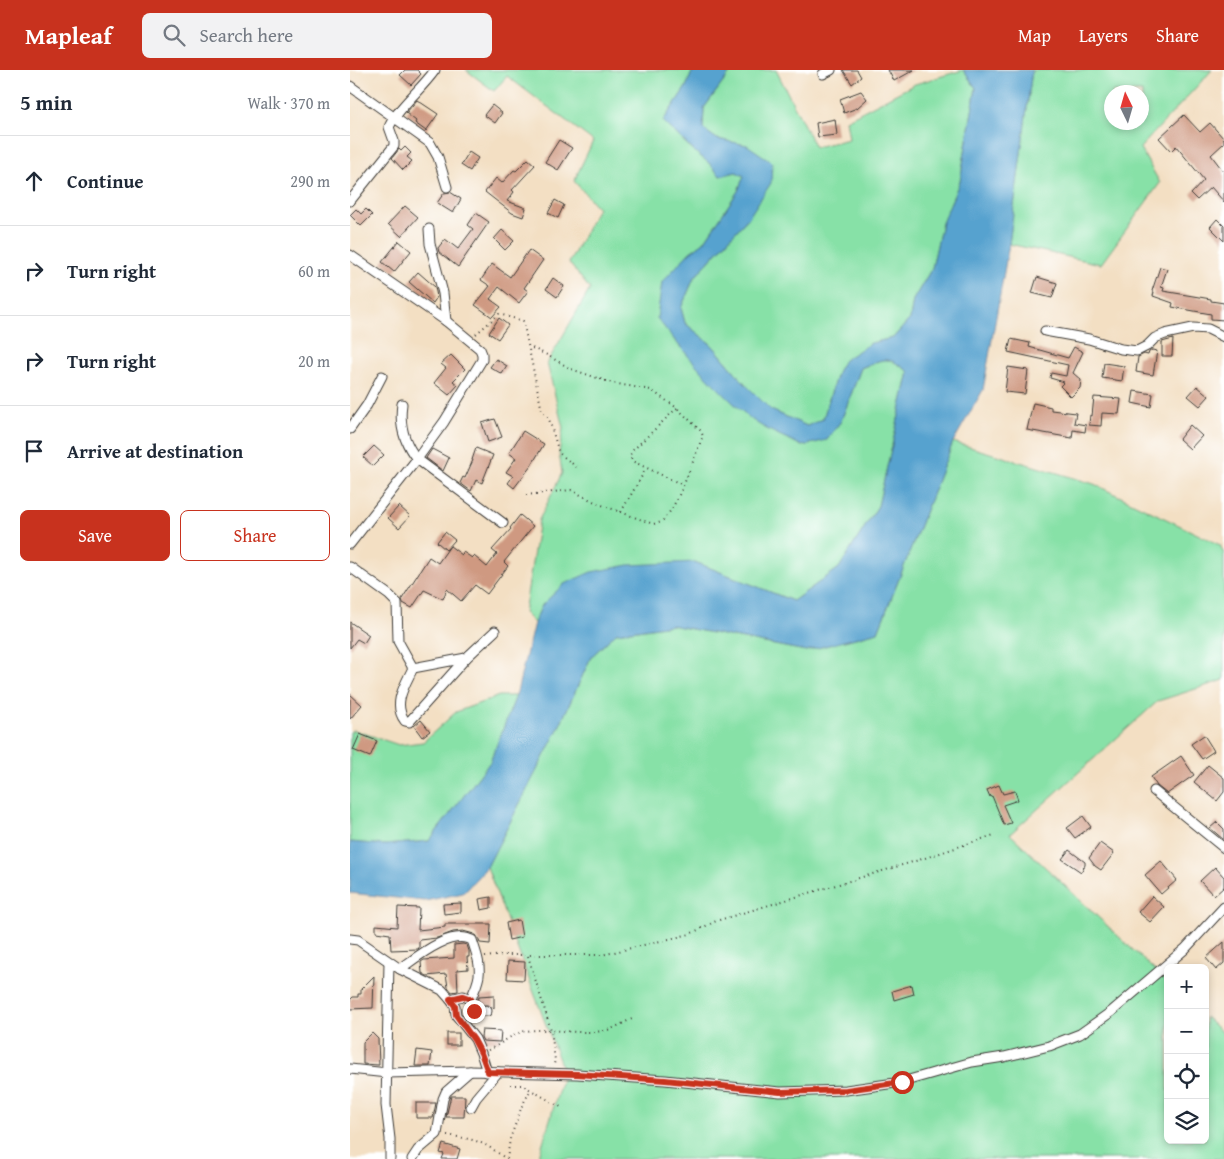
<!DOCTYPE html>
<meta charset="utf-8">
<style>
:root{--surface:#fff;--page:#f2f2f3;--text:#1f2937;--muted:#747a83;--line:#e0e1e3;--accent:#c8321e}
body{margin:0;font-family:"Gentium Book Plus",serif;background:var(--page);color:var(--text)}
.controls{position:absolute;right:15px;bottom:15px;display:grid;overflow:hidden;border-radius:8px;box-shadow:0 2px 8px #0003}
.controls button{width:45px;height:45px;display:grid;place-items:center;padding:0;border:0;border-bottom:1px solid var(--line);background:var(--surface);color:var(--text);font:25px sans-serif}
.compass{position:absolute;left:754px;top:15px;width:45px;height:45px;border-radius:50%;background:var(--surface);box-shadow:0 2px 8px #0003;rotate:355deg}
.stop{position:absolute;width:15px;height:15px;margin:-11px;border:4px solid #c8321e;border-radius:50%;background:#fff}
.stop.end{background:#c8321e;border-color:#fff;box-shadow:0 1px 5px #0008}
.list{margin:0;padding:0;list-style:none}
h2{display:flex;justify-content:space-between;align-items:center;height:65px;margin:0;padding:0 20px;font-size:21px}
h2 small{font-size:16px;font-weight:400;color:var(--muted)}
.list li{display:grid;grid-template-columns:32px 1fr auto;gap:15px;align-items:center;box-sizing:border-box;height:90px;padding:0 20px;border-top:1px solid var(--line)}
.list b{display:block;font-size:19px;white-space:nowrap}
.list em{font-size:16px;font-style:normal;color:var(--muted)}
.actions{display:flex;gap:10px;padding:15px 20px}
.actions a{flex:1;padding:11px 0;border:1px solid var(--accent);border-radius:8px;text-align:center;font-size:18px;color:var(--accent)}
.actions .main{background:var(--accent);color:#fff}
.icon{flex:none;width:28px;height:28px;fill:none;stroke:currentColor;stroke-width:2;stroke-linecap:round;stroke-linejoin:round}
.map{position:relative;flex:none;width:874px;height:1089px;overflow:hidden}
header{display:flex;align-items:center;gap:30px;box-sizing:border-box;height:70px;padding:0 25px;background:var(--accent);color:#fff}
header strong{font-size:24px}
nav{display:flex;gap:28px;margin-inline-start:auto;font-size:18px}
.search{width:350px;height:45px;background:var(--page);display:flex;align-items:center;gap:12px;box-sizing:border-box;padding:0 18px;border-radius:8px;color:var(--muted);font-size:19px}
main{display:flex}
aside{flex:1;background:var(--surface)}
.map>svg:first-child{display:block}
</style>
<header>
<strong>Mapleaf</strong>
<div class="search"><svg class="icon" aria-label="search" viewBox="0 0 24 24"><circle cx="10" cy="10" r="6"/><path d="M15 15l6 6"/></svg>Search here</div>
<nav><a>Map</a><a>Layers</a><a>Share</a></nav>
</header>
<main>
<aside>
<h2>5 min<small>Walk · 370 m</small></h2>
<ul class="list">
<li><svg class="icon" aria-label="ahead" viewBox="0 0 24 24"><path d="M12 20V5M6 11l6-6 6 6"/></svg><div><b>Continue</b></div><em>290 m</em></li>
<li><svg class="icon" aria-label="right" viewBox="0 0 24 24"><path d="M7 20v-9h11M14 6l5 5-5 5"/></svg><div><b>Turn right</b></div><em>60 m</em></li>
<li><svg class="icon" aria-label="right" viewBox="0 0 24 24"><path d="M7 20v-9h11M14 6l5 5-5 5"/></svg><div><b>Turn right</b></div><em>20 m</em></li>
<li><svg class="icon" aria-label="arrive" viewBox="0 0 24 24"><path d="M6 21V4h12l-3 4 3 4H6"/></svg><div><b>Arrive at destination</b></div></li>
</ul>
<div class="actions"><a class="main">Save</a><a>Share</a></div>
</aside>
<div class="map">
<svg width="874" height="1089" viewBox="0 0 874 1089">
<rect width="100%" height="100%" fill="#fff"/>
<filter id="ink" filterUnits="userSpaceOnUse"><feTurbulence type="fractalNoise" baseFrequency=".02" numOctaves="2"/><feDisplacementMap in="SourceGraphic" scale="10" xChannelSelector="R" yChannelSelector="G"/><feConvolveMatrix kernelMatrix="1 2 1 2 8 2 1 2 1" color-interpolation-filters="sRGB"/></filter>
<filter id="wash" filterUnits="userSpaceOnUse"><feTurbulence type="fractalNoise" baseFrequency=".0096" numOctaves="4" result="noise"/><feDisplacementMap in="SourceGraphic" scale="20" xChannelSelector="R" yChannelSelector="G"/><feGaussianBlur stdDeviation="1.12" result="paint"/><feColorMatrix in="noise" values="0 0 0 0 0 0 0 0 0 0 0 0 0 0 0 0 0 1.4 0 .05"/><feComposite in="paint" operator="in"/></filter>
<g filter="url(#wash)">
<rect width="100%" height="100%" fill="#f3dfc3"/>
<g fill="#87e1a7" stroke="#527e62" fill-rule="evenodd">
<path d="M116,0H343L336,17L313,51L344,81L360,94L370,106L386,102L394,106L388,121L354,172L339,183L324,270L371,319L403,350L452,376L477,369L491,351L511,298C536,288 536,284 559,302L528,436L489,498L443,531L345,492L192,535L184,553L174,543L189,450L212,403L209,383L213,358L197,293L240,219L219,193L248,138L224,111L243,71L157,6L144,21Z"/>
<polygon points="382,0 426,0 465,77 499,69 496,50 565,14 613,0 626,18 610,111 592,153 582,198 563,230 560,249 543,268 521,273 488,300 473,349 457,356 421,340 397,316 362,275 335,253 331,238 344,208 399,147 397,75 367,69 353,59 354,38"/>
<path d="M682,0H862L790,78L810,113L751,194L659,174ZM762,22H792V52H762Z"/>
<polygon points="603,372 744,414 870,475 874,484 874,610 808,631 660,764 818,913 818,1070 855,1070 855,947 874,964 874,1089 188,1089 214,1003 137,797 208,659 241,587 266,563 321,555 456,581 528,562"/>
<polygon points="149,626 166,626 140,692 79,771 35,775 0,772 0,662 4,660 49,675 73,672 106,642"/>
</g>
<path fill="#57a2cf" stroke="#3a5f76" d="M343,0H382L354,38L353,59L367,69L397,75L422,92L421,113L399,147L344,208L331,238L335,253L362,275L397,316L421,340L457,356L473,349L488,300L494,290L521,273L543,268L560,249L563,230L582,198L592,153L610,111L626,18L613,0H682L659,174L633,320L603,372L528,562L456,581L321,555L266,563L241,587L208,659L137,797L113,823L75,831L0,823V772L35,775L79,771L140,692L166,626L184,553L192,535L214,514L241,502L279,495L345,492L443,531L489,498L528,436L559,302C537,285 535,288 511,298L491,351L477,370L452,376C437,368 415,360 401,349C368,321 333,282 307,248L312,212L339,183L354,172L388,121L394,106L386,102L370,106L360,94L344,81L313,51L336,17Z"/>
<g id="blocks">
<g fill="#cf9981">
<polygon points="55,0 67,0 71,4 61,15 50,5"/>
<polygon points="493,0 507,0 511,7 502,14"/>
<polygon points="538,0 564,0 544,11"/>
<polygon points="511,21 517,29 507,38 494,43 490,29"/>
<polygon points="67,30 88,44 76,61 65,53 66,51 56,43"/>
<polygon points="142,35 152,43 145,53 134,45"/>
<polygon points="834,45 850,62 860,53 874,69 874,73 861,85 874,102 874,132 861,117 847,130 841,124 854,110 826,76 821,81 809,68"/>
<polygon points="485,49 487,65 468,67 466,53"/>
<polygon points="209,70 222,78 208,100 195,92"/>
<polygon points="55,77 61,83 57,87 62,91 53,100 42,88 49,79 51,81"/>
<polygon points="119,82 128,88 120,101 111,95"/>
<polygon points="178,89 185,95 162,120 164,122 157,131 176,138 173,147 162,143 135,122 146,108 152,113 164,100 166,101"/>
<polygon points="100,122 111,129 103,143 87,133 94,123"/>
<polygon points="205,130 214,135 208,148 198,143"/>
<polygon points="55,136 68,147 51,166 38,154"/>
<polygon points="6,139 11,144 16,139 22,145 11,156 0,145"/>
<polygon points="126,143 139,152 108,197 89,182 88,178 95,169 108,179 123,159 118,155"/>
<polygon points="867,149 874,156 874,171 860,157"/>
<polygon points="152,160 164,171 155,180 144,169"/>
<polygon points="49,171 61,181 44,202 32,192"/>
<polygon points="179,180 193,190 174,218 178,221 169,233 149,217 140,229 151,237 142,247 125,235 140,216 131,210 142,194 160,207"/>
<polygon points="810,197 817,199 811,217 814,218 813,221 861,229 861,231 874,233 874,250 861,249 861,244 822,237 823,233 803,226 804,222 802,221"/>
<polygon points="68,202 85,217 87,227 83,233 59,212"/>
<polygon points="687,207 707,213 702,228 682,223"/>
<polygon points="203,208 214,216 207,227 196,219"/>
<polygon points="149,248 158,255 148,269 139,263"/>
<polygon points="661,269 680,273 679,277 718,288 724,277 733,282 723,303 731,310 730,318 721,327 710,316 714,312 700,308 701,303 716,306 718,295 658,282"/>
<polygon points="823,269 822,286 812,286 812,272"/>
<polygon points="802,280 807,281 803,305 786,302 788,287 794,284 798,285 799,282"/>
<polygon points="101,285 115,299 103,311 108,315 99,325 84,313 96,298 91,294"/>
<polygon points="146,289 157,296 152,304 140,297"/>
<polygon points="754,293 774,296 772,311 752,308"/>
<polygon points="658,297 678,300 675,324 655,322"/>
<polygon points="847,316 859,326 850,336 838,326"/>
<polygon points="784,321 803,324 801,337 782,333"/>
<polygon points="744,327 771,329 769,344 752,343 751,356 739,355 740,345 742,346"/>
<polygon points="683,333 701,337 701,340 726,343 724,353 736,355 735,362 723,360 722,368 677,360"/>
<polygon points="145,349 152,367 138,372 132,353"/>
<polygon points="840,355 852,366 840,379 829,369"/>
<polygon points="173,361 194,374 181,396 164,418 158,413 163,406 156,402 166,388 159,383"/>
<polygon points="24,376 34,385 23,396 13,387"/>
<polygon points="126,378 143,385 132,413 126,410 121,421 110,413 113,407 115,408 123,390 122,390"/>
<polygon points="82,379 99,388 93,401 76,388"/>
<polygon points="49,436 60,446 49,458 38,448"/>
<polygon points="170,445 183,456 154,492 158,496 137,524 125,515 111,531 97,519 93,529 74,520 62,538 53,533 52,529 79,487 88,493 100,476 112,485 113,482 122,488 124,486 137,497 147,484 142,480 161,459 160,458"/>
<polygon points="95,462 105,470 96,480 87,472"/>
<polygon points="0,552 19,565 14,573 7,569 0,578"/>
<polygon points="0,624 12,635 0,649"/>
<polygon points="71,650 80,661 72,667 64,656"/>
<polygon points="10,664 27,671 20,687 3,680"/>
<polygon points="854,665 864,681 852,689 841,674"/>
<polygon points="831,686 844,705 817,724 807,716 801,707"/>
<polygon points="858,695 874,708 874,722 867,731 844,712"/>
<polygon points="649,715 653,724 665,721 668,730 653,735 661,753 654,755 642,726 640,727 637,720"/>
<polygon points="733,746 741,757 725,768 717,758"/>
<polygon points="867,752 874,759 874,770 860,758"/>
<polygon points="750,773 764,783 751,800 745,796 739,788"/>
<polygon points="719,780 735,792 735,795 731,802 712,789"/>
<polygon points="811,791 827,810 811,824 795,805"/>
<polygon points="865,797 874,807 874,817 864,826 850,811"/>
<polygon points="802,826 814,837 800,852 788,842"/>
<polygon points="141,827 141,838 131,840 129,829"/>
<polygon points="111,833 111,842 94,844 93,834"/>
<polygon points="48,837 69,838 68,860 95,857 95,854 141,854 140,874 130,873 127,866 124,864 113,861 103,862 87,868 69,870 69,878 68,879 41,880 40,864 26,862 26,855 47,857"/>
<polygon points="169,850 172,867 159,870 156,853"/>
<polygon points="874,872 874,893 866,900 856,888"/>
<polygon points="113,874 117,875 119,881 119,887 117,887 118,899 107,900 108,921 102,922 98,917 96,904 77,906 72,903 71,892 74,890 104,888 104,875"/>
<polygon points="158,891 175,892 174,910 157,909"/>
<polygon points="24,906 23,938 0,939 0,930 3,927 8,927 8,924 11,924 11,919"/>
<polygon points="562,915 564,924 544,930 542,921"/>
<polygon points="144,925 144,938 137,935 128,935 129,926"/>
<polygon points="132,960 151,961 150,972 133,971 131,967"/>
<polygon points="22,963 28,969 29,995 13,994 13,972"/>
<rect x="97" y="963" width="12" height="12"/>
<polygon points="67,980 82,982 80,996 65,996"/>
<polygon points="101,1026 115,1026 114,1047 96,1047"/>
<polygon points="66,1033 86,1033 83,1048 66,1048"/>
<polygon points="93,1074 110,1079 107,1089 92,1089 94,1084 90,1083"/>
</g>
</g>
</g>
<g filter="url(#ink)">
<use href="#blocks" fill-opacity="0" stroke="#3c3935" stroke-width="1"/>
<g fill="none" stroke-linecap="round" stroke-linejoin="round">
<defs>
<g id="minor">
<polyline points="473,4 481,0"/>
<polyline points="0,16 80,73 88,87 97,117"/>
<path d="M0,131L44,76V71L39,57C49,36 71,20 85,0"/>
<polyline points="79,159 80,174 93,223 96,251"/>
<polyline points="0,185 96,251 130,279 132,284 132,290 94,352 67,389 0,474"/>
<polyline points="695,261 739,269 771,279 787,281 797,276 805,268 815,264 843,258 858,259 874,267"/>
<path d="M52,334C49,355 54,373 67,389L153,453"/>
<polyline points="0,359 17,335 32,306"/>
<path d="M0,497L39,525L47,533L48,571L63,598C55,615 42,634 55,651L59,652L116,588L145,561"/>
<polyline points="63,598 116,588"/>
<polyline points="804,721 874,778"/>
<polyline points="0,869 8,870 50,899 92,920 100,929 113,926 121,929"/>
<polyline points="39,892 36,1035 40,1069 40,1089"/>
<path d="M50,899C67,887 100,859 122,870C126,882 132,897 128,910C124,926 119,923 123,941H137"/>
<polyline points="100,929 105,936 106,945 125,969 131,983 137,1002"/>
<polyline points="0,999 37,1003 120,1001 227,1004 315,1010 430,1022 496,1020 552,1012 622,992 654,987 699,976 730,964 761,942 835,879 874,837"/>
<polyline points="121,1037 126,1028 148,1002"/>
<polyline points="62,1089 68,1080 87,1064 93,1029 96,1022 120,1001"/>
</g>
</defs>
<use href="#minor" stroke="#3c3935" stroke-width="11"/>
<g stroke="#3c3935" stroke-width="2" stroke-dasharray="1 4" stroke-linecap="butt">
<polyline points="126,264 149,244 173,251 192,341 199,349 209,383 229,399"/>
<polyline points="327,338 282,381 280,385 282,391 333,415"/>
<path d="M176,425L221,420L249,434L303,454C308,453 311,453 314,449C329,434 344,387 353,366L351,361L327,338L301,320L262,313L221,299L197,285L180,277"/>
<polyline points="271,442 296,399"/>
<polyline points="178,886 201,960 205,990 204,994"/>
<polyline points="135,887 153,885 252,885 340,864 366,851 569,790 644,765"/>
<path d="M138,980C151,975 162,963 176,961C202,957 232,966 257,960C266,958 274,952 282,949"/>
<polyline points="160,1015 172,1015 211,1037"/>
<path d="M97,1065C125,1070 132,1070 156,1089"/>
<polyline points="157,1089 160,1069 172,1036 181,1019"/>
</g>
<use href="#minor" stroke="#fff" stroke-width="9"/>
</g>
</g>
<g fill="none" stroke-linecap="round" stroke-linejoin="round" filter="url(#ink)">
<polyline stroke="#c8321e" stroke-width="6" points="124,941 121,929 113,926 100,929 105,936 106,945 124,970 131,983 138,1002 227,1004 315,1010 430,1022 496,1020 552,1012"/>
</g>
</svg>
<div class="controls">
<button>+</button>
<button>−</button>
<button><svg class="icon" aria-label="locate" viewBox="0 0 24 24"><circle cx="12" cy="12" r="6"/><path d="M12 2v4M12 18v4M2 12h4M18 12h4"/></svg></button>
<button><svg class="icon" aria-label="layers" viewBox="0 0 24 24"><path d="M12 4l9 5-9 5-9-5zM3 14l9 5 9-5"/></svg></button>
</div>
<svg class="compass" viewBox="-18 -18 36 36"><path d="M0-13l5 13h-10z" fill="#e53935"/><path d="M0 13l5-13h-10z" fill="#747a83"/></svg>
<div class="stop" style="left:552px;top:1012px"></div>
<div class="stop end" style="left:124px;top:941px"></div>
</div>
</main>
